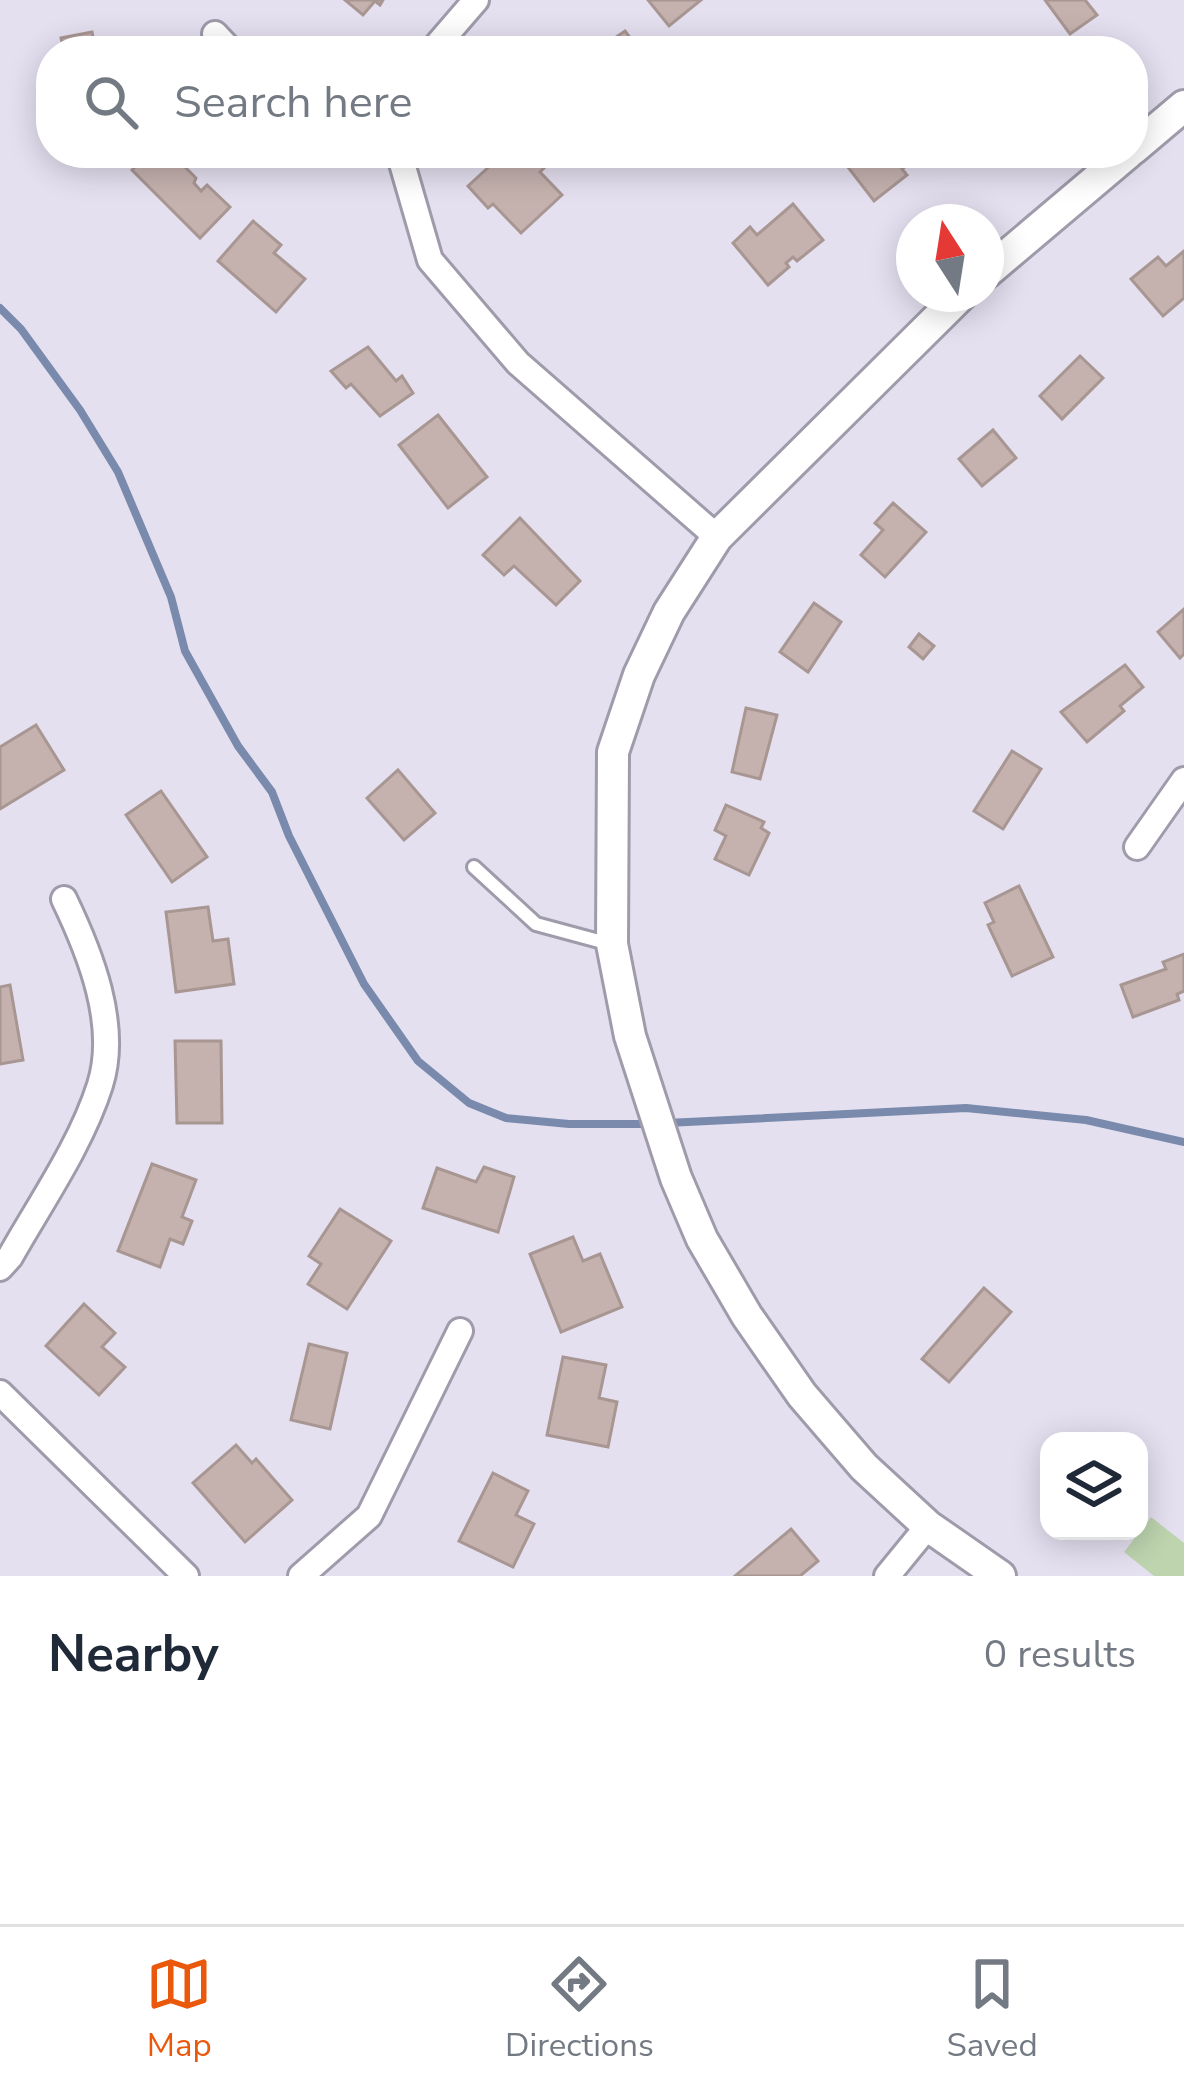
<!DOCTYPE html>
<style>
:root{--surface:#fff;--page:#f6f6f7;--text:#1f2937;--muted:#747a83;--line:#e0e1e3;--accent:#ea580c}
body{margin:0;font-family:"Nunito Sans",sans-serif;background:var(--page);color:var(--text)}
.controls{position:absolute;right:36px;bottom:36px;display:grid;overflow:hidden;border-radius:24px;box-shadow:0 6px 30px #0003}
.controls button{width:108px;height:108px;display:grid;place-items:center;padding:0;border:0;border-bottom:3px solid var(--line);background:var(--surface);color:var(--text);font:60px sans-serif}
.compass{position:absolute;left:896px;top:204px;width:108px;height:108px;border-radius:50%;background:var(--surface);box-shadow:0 6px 30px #0003;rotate:348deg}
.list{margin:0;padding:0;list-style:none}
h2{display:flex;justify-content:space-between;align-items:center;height:156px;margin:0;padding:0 48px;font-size:51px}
h2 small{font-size:39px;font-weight:400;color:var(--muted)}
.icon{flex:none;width:66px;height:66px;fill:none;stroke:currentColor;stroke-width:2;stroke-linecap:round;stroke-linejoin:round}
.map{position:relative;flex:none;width:1184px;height:1576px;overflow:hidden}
.search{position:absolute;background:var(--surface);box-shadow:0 6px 30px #0003;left:36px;right:36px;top:36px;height:132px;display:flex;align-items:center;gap:30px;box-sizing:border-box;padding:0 42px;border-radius:48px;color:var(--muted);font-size:45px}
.sheet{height:348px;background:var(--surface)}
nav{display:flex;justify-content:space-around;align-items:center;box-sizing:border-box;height:168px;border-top:3px solid var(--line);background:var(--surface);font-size:33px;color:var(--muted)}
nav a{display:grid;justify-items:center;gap:6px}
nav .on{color:var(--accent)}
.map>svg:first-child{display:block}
</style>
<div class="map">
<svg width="1184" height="1576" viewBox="0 0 1184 1576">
<rect width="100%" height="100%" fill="#e5e0f0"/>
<polygon fill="#bdd4af" points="1151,1517 1184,1543 1184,1576 1154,1576 1124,1552"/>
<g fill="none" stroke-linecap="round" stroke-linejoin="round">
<g stroke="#798aad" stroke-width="8">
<polyline points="0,308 21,329 80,410 118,472 171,597 185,651 238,746 272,792 289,836 364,984 418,1061 469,1103 506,1118 569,1124 652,1124"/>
<polyline points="667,1123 966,1108 1086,1120 1184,1142"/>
</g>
</g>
<g fill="#c5b2af" stroke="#a89693" stroke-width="3">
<polygon points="345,0 383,0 380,5 375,1 363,15"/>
<polygon points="648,0 701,0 669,26"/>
<polygon points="1045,0 1085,0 1097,15 1070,34"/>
<polygon points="625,31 640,51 600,48"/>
<polygon points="92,32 96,51 64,51 61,38"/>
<polygon points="149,153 171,153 196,178 194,183 201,191 207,185 230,207 200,238 132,170"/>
<polygon points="504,153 544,153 551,161 540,172 562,195 521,233 493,204 488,208 468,186"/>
<polygon points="855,153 922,153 902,169 907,175 874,201 844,162"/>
<polygon points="793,204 823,240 797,261 793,257 786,263 789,267 768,285 733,243 750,227 757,235"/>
<polygon points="253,221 281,245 274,253 305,279 276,312 218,261"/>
<polygon points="1184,251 1184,298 1163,316 1131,279 1158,257 1166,266"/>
<polygon points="368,347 396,381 402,376 413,393 380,416 351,384 346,388 331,371"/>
<polygon points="1080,356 1103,378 1062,419 1040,396"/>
<polygon points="438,415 487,477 448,508 399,445"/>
<polygon points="993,430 1016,458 982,486 959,459"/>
<polygon points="893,503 926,532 885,577 861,555 883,530 875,523"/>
<polygon points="520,518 580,581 556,605 514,566 504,575 483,555"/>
<polygon points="814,603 841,622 808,672 780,652"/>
<polygon points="1184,609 1184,654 1180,658 1158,632"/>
<polygon points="919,634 934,646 923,659 909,647"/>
<polygon points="1125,665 1143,687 1120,706 1124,711 1087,742 1061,712"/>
<polygon points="746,708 777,715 760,779 732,772"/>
<polygon points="36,725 64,770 0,809 0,747"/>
<polygon points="1012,751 1041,769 1003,829 974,811"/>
<polygon points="398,770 435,813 404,840 367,798"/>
<polygon points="161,791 207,857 172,882 126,815"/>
<polygon points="726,805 764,822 761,828 769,833 749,875 715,859 726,836 715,830"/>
<polygon points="1019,886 1053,957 1012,976 988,925 994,922 985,903"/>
<polygon points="208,907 213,941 228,939 234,984 176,992 166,912"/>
<polygon points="1184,954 1184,991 1177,994 1179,1000 1133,1017 1121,985 1166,969 1163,962"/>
<polygon points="10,985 23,1060 0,1064 0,987"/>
<polygon points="175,1041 221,1041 222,1123 177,1123"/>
<polygon points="152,1164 196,1180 182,1217 192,1221 183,1244 170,1239 160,1267 118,1251"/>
<polygon points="484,1167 514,1177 498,1232 423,1208 437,1168 476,1182"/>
<polygon points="340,1209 391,1241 347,1309 308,1284 321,1264 309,1256"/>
<polygon points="573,1237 583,1261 600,1254 622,1307 561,1332 530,1254"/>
<polygon points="984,1288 1011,1312 949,1382 922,1359"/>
<polygon points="84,1304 115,1333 102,1347 125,1367 99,1395 46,1346"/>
<polygon points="309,1344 347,1353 330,1429 291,1420"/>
<polygon points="563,1357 606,1365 599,1398 617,1402 608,1447 547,1435"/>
<polygon points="236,1445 252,1463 256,1459 292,1500 245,1542 193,1483"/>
<polygon points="493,1473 528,1491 516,1515 534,1524 513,1567 459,1541"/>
<polygon points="791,1529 818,1561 800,1576 735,1576"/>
</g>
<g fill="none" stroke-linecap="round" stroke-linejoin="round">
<defs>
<polyline id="service" points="474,867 536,924 610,944"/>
<g id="minor">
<polyline points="215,34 231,51"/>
<polyline points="432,51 476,0"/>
<polyline points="399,153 430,260 518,363 717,537"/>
<polyline points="1137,847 1184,780"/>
<path d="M0,1268L10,1257C41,1202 81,1145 100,1085C119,1025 90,953 64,899"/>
<polyline points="0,1393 186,1576"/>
<polyline points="301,1576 369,1516 460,1331"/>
<polyline points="887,1576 928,1526"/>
</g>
<g id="tertiary">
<polyline points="1133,149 1184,106"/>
<polyline points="986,273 1128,153"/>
<polyline points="962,294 717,537 669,612 639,675 613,752 612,944 630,1036 676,1178 702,1239 747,1316 802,1395 864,1467 928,1526 1000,1576"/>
</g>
</defs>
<use href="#service" stroke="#9f9baa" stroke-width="18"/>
<use href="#minor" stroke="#9f9baa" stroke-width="30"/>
<use href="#tertiary" stroke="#9f9baa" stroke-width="36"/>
<use href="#service" stroke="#fff" stroke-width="12"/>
<use href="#minor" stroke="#fff" stroke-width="24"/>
<use href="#tertiary" stroke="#fff" stroke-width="30"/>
</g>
</svg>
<div class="controls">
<button><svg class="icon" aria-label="layers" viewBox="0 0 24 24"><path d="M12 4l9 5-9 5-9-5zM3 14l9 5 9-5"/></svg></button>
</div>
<svg class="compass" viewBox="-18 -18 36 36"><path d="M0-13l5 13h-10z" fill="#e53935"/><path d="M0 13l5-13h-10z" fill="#747a83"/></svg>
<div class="search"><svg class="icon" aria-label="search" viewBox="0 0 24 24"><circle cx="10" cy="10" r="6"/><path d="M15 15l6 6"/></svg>Search here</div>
</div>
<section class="sheet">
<h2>Nearby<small>0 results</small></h2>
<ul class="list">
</ul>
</section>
<nav>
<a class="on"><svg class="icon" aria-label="map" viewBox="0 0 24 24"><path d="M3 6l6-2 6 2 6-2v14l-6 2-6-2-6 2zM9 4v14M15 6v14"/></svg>Map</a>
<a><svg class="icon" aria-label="directions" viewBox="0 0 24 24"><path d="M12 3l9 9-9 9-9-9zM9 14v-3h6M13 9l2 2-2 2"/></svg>Directions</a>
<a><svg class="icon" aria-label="saved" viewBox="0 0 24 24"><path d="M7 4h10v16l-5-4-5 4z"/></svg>Saved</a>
</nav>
